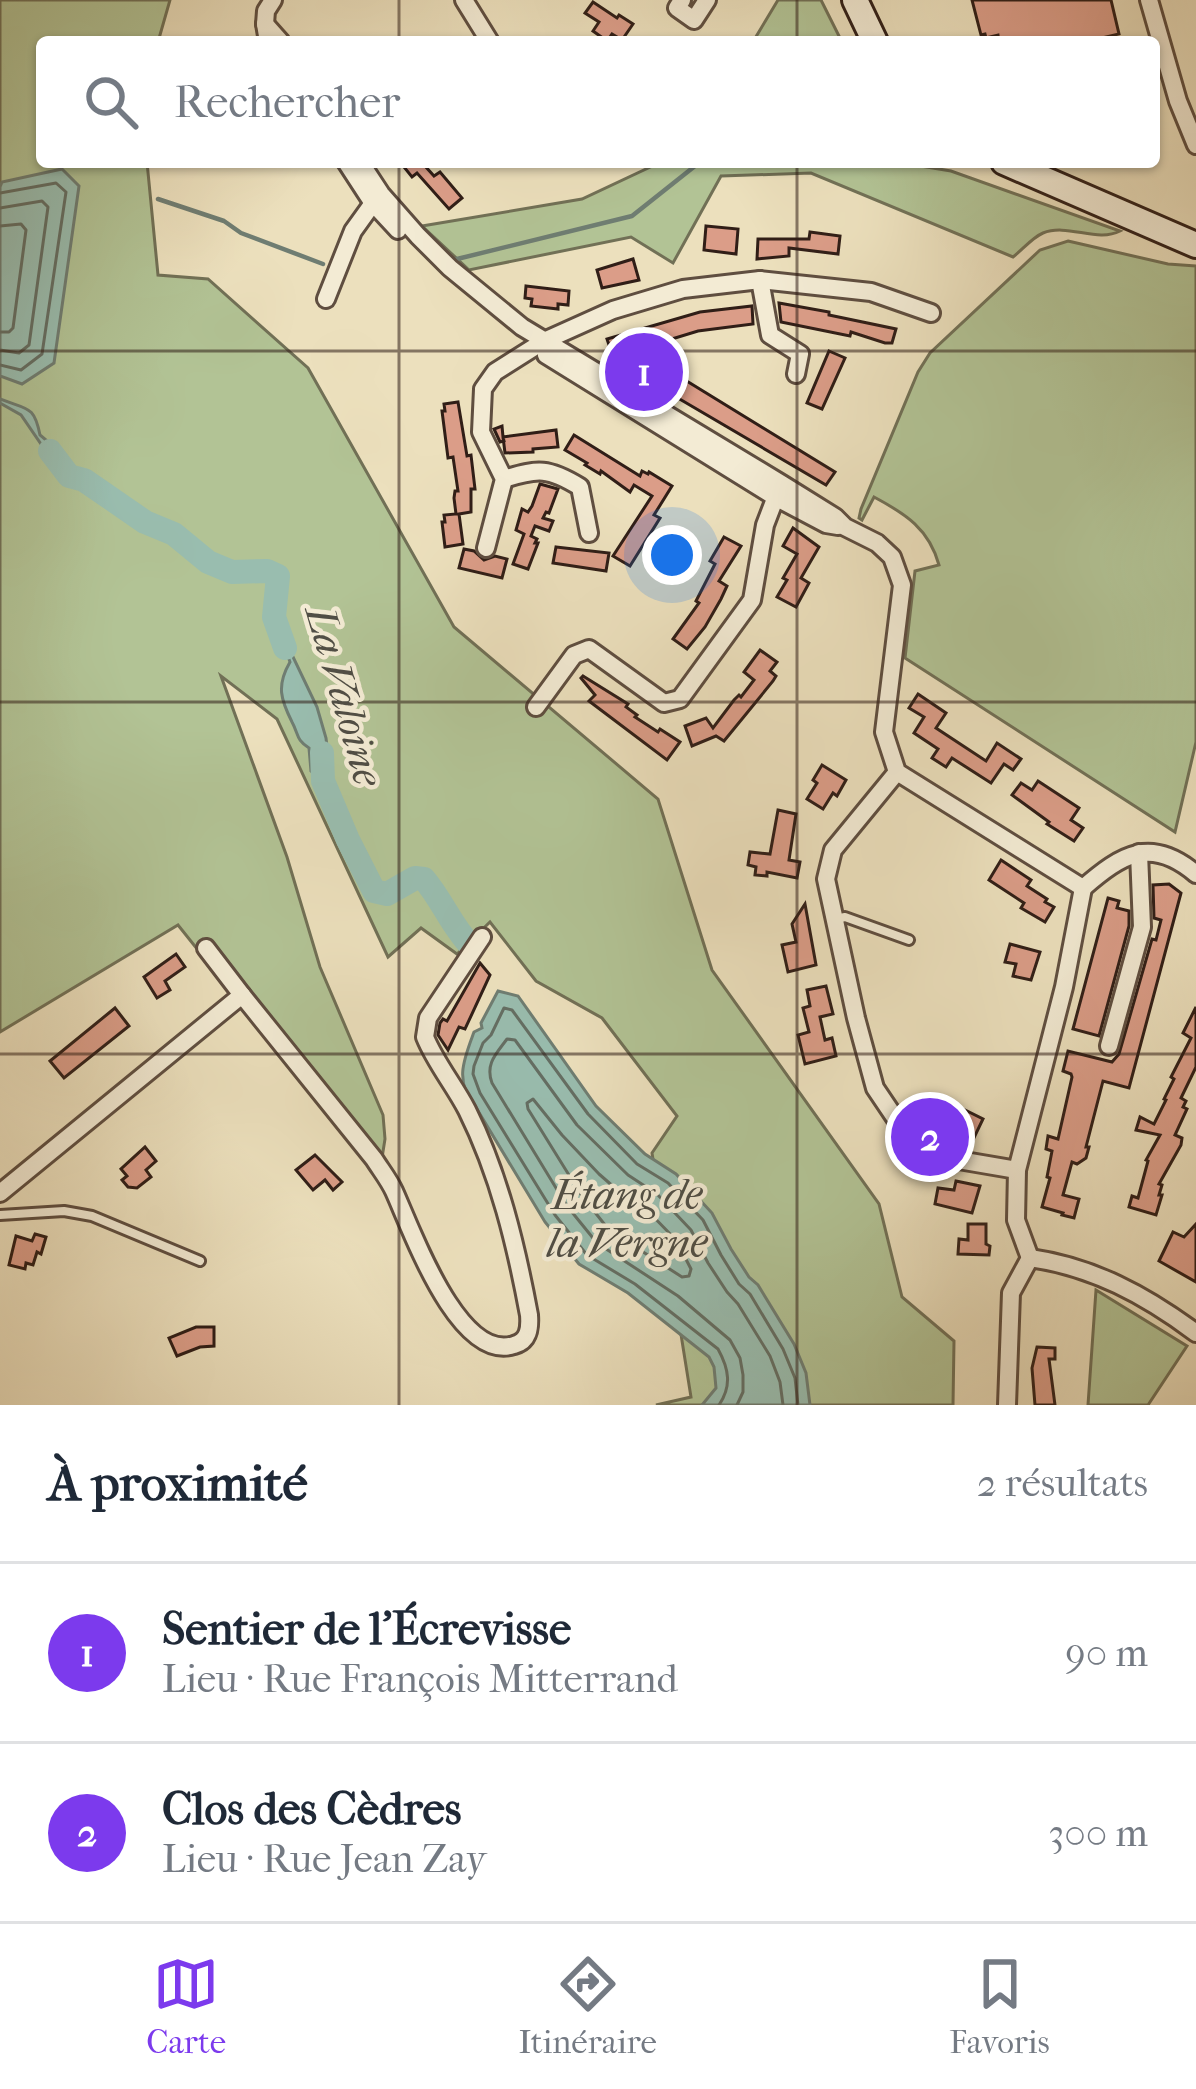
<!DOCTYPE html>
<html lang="fr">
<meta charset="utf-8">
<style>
:root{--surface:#fff;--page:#f6f6f7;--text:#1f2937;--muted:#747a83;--line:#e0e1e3;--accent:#7c3aed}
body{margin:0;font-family:"IM FELL French Canon",serif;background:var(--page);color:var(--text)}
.you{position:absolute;left:672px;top:555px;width:42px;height:42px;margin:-30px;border:9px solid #fff;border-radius:50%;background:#1a73e8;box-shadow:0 0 0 18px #1a73e833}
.badge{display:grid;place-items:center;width:78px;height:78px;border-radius:50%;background:var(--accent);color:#fff;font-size:39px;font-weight:700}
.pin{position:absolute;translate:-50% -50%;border:6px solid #fff;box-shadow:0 3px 12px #0006}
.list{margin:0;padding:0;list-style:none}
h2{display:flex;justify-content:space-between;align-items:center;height:156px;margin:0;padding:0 48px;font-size:51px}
h2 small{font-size:39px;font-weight:400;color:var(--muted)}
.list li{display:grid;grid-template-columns:78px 1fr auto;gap:36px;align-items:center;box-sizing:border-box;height:180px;padding:0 48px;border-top:3px solid var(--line)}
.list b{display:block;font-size:45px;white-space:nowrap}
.list p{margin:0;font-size:39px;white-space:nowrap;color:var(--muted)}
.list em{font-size:39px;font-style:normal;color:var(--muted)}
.icon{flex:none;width:66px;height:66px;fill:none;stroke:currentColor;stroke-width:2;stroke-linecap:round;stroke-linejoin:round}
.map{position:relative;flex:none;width:1196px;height:1405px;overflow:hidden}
.search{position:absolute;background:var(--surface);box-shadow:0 3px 9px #0004;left:36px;right:36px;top:36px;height:132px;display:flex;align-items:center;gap:30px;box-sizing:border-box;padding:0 42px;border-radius:12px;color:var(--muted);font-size:45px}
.sheet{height:516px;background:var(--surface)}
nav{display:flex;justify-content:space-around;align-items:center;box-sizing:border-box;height:168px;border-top:3px solid var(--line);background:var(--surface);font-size:33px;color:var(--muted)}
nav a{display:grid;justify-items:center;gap:6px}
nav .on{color:var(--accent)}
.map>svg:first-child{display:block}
</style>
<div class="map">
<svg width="1196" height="1405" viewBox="0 0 1196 1405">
<rect width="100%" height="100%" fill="#ece0bd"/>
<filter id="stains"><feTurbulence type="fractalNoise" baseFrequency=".00167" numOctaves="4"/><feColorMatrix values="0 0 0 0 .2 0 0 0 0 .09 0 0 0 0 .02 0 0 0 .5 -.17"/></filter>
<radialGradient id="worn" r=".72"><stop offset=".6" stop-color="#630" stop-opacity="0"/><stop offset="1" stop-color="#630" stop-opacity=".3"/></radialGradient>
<g fill="#b2c395" stroke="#717056" stroke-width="3">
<polygon points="0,0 170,0 158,42 42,42 42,162 147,162 158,275 208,279 308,368 454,627 658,799 712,970 879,1204 902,1297 954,1341 953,1405 656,1405 691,1397 652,1153 677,1116 602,1018 536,981 490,922 457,954 421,928 388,957 277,719 221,676 287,857 320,967 383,1115 385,1139 379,1177 178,925 0,1032"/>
<polygon points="778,0 821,0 842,42 746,42 754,40"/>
<path d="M661,162H896L951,171L1120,231C1097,243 1068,223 1043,233C1033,237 1022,250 1013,257L811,173L721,176L673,263L631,237L469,270L422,226L582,199Z"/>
<path d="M1068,241L1168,264L1196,266V742L1175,832L905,658L915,571L939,565C929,529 906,514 874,497L862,520L859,518L861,509L918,372L930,353L1040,250Z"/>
<polygon points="1096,1290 1187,1346 1148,1405 1088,1405"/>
</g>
<g fill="#99bdaf" stroke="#6f7d72" stroke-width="3">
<polygon points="62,169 79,186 54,363 22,384 0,376 0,187 2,182"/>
<path d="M0,399C28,410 34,405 40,435L46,440L60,464L81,471L101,490L128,508L176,532L214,562L241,571L266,567L278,576L283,586L285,599L283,636L317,707L326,738L331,782L337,792L347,826L376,888L382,890L416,874C439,880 442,900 452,919C457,929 466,935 473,942L470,945C451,925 442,900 424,879L415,878L387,894L374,891L348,840L334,793L311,771L309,748C296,740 299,735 292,722C281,700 276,686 290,662L274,617L277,580L267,571L232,572L208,562L174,534L145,522L84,480L69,476L41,444L21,415L0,403Z"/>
<path d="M498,991L518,996L596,1106L645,1154L676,1174L712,1213L731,1249L749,1277L758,1285L794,1344L806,1373L810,1405H702L716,1388L714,1367L709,1357L628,1293L579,1264L545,1222L475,1106C454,1081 464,1059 474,1032L482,1028L481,1023Z"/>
</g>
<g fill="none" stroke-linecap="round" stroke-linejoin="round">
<g stroke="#646e63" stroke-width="3">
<polyline points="0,193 56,183 66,192 42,354 21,370 0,365"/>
<polyline points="0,208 42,201 48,207 29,345 19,353 0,350"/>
<polyline points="0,226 21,224 26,230 13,328 9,332 0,332"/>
<polygon points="533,1099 562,1135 599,1174 623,1195 644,1207 676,1240 691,1269 689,1276 682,1277 609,1230 582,1196 528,1109 527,1103"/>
<path d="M719,1405C732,1386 729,1369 718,1349L635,1284L587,1255L555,1215L480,1093L473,1074L474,1066L483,1043L491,1035L504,1008L512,1010L588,1114L637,1164L668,1183L703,1220L721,1255L739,1284L750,1294L783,1349L795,1378L798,1405"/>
<path d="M737,1405L743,1392V1375L740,1358L730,1340L678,1296L597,1243L567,1206L492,1083C485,1064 496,1054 507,1039L515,1040L577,1125L628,1175L657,1194L691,1230L708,1263L727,1292L738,1304L770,1356L780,1382L783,1405"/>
</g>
<g stroke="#6f7d72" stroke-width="4.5">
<polyline points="158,199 224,221 241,233 323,264"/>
<polyline points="457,259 632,216 700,162"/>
</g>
<g stroke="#99bdaf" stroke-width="24">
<polyline points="50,451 69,476 84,480 145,522 174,534 208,562 232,572 267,571 278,576 274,617 285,648"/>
<path d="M322,753L323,781L348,840L374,891L387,894L415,878L424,879C442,900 451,925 470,945"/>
</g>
</g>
<g fill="#db9d88" stroke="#301e17" stroke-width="3">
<polygon points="972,0 1111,0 1119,34 1085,42 999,42 998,35 986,38 985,34 981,35"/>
<polygon points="593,2 617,18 619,15 633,24 622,40 612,34 607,41 593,31 599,22 585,13"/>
<polygon points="400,162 429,162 425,166 434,176 440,172 462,198 449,209 417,173 412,177"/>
<polygon points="706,226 738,229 736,254 704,250"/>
<polygon points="810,232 840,236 838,254 789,248 789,256 757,259 758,239 809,239"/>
<polygon points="633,259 639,280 602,288 597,270"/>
<polygon points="526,286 569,291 568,305 558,304 558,309 531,306 532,299 525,298"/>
<polygon points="779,303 829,312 829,315 896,329 892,343 885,343 851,332 850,336 781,322"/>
<polygon points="752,306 753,324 698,331 613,357 607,339 700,312"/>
<polygon points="829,351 845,358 822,409 807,403"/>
<polygon points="659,364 835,472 826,485 671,394 673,392 651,379"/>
<polygon points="458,402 467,456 471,455 475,489 471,489 471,512 459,514 463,544 445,547 442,522 445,522 444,515 456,514 454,498 455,491 458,491 453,457 448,458 442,411 445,411 444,404"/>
<polygon points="502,426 503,437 556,430 558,447 533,449 533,452 505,453 503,437 504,441 500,442 494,429"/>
<polygon points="574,435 640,476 642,471 648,474 649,472 672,486 654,515 660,518 630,566 613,556 652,496 634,485 630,492 601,471 600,474 585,465 587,463 565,450"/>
<polygon points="540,484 558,489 549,513 546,512 543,518 553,521 549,531 535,526 531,536 537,539 535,543 538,543 528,569 513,564 524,534 516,530 522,509 528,512 532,506"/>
<polygon points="793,528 819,547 801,578 809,583 796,607 777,597 787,580 783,578 797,554 783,546"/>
<polygon points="724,537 741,546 719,581 727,586 721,599 705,627 687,649 673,639 699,603 696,601 715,564 710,561"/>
<polygon points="556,547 609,553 606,571 553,563"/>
<polygon points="464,549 474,551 484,560 495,556 507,559 502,578 459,568"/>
<polygon points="760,650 777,662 770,671 776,676 773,681 724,741 716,736 692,746 685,726 706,718 713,728 734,700 739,695 741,697 754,680 744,672"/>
<polygon points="583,676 628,704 626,707 637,715 635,717 658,732 660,729 680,742 667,760 589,701 595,695 581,678"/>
<polygon points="918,694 946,713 936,728 986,761 997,743 1021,759 1013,770 1004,764 991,783 952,758 946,767 932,758 938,749 914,733 924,717 909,708"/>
<polygon points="822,765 846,780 837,796 833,793 823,809 807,799 817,783 813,780"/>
<polygon points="1038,781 1079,808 1071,820 1083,828 1074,841 1047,824 1049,822 1012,795 1021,783 1032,790"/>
<polygon points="778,810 796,814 789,860 800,862 797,878 767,872 767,876 755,875 756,867 748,865 750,852 770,854"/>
<polygon points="1001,860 1031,880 1027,886 1047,899 1045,902 1054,907 1045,922 1021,908 1024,903 989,880"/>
<polygon points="1169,884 1181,893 1129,1088 1103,1081 1086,1147 1089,1147 1086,1158 1077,1164 1072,1162 1063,1195 1079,1199 1074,1218 1062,1215 1063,1213 1042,1207 1050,1178 1047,1177 1052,1151 1046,1149 1048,1136 1058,1139 1072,1077 1071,1074 1063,1071 1068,1051 1112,1062 1119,1054 1152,939 1156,940 1161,920 1154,918 1153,885"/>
<polygon points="1108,898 1119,901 1117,908 1129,911 1129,926 1099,1036 1073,1029"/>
<polygon points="805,904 816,965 788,972 782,945 796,942 792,924"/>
<polygon points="1010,944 1040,952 1031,980 1013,976 1016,964 1005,962"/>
<polygon points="176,954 185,967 165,981 170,990 157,998 144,977"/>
<polygon points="480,963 490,975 465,1029 459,1027 448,1050 438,1035 440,1023 443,1019 447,1021"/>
<polygon points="826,986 833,1014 820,1017 825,1040 832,1038 836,1056 805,1064 798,1035 809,1032 803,1008 810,1006 807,990"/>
<polygon points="1196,1007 1196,1067 1181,1098 1186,1101 1183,1107 1187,1109 1175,1135 1182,1138 1181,1145 1159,1184 1162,1185 1159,1195 1162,1195 1156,1215 1129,1207 1132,1196 1138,1198 1148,1161 1146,1160 1160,1135 1136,1130 1140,1117 1154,1124 1166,1100 1164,1099 1174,1079 1171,1077 1191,1038 1183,1033"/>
<polygon points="115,1008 129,1026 64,1078 50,1061"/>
<polygon points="957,1106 983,1119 971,1144 944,1131"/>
<polygon points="145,1147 156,1161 146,1170 151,1177 137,1188 128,1187 122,1180 127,1176 121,1169"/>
<polygon points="315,1155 342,1182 333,1190 325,1180 313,1190 296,1170"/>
<polygon points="956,1181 980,1186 972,1213 935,1204 938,1188 954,1190"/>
<polygon points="968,1224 986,1224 986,1244 990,1246 989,1255 958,1254 959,1239 968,1240"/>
<polygon points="1196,1224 1196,1282 1159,1261 1173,1232 1184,1237"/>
<polygon points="35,1234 46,1237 41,1254 37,1252 33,1265 26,1263 25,1269 9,1265 16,1236 32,1241"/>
<polygon points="196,1327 214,1327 214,1346 200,1347 177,1356 169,1338"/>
<polygon points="1037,1347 1055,1348 1055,1359 1049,1359 1055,1405 1035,1405 1032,1368"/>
</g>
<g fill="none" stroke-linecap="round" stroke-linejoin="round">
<defs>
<g id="lane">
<polyline points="836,919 845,917 909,940"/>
<polyline points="0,1215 64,1211 92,1216 200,1261"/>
</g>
<g id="street">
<polyline points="464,0 490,42"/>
<polyline points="682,0 677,8 694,20 707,0"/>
<polyline points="1149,0 1178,101 1196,145"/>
<polyline points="265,24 266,11 273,0"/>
<polyline points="268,42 265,24 281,42"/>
<polyline points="346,162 372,202 398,230"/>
<polyline points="360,162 381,194 418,236 450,268 522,327 782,484 835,517 845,527 877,543 892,557 902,585 884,732 897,772 1083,888"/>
<polyline points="760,280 770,335 800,354 796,374"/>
<polyline points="326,299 353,231 376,199"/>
<polyline points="546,355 775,497 826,524 838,526"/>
<path d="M504,479C538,468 549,468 580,487L589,533"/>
<polyline points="486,548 504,479 481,432 483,389 495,372 544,341 613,310 683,289 760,280 871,292 931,313"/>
<polyline points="536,707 574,655 589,649 664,703 680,699 752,600 765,525 778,491"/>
<polyline points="897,772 833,850 826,879 856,1018 875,1088 910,1140 941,1157 1017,1170"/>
<path d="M1083,888C1122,854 1151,836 1196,874"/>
<polyline points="206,948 242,995"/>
<polyline points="1109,1046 1142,927 1139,853"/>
<path d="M0,1193L242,995L374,1159C381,1170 389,1180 394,1191C411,1228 458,1363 514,1345C529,1341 530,1328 529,1315C516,1245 499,1174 467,1110C454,1085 435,1062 425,1037L428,1018L482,937"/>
<polyline points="1030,1258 1016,1220 1017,1170 1064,987 1083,888"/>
<path d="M1030,1258C1093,1267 1145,1295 1196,1333"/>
<polyline points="1007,1405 1011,1293 1030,1258"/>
</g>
<g id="secondary">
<polyline points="855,0 875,42"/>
<polyline points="1004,162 1196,245"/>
</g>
</defs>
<use href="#lane" stroke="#5f4e40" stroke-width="14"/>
<use href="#street" stroke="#5f4e40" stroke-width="22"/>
<use href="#secondary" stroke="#301e17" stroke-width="30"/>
<use href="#lane" stroke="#f3ebd4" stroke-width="8"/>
<use href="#street" stroke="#f3ebd4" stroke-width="16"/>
<use href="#secondary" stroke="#f3ebd4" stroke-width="24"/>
</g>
<path fill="none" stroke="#301e17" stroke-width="3" stroke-opacity="0.55" d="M399,0V42M797,0V42M399,162V1405M797,162V1405M0,351H1196M0,702H1196M0,1054H1196"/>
<g text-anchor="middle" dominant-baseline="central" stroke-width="9" stroke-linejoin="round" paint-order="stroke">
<g font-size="42" font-style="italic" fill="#504e45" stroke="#f3ebd4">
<text transform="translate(344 696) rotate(74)">La Valoine</text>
<text x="627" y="1195">Étang de<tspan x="627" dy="48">la Vergne</tspan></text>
</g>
</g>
<rect width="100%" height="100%" filter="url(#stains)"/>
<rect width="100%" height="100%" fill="url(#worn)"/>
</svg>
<div class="you"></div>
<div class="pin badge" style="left:644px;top:372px">1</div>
<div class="pin badge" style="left:930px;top:1137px">2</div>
<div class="search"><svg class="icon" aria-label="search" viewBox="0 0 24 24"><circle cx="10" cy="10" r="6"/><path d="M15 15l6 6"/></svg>Rechercher</div>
</div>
<section class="sheet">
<h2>À proximité<small>2 résultats</small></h2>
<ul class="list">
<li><span class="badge">1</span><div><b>Sentier de l'Écrevisse</b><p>Lieu · Rue François Mitterrand</p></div><em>90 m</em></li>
<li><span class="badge">2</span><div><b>Clos des Cèdres</b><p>Lieu · Rue Jean Zay</p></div><em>300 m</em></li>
</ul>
</section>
<nav>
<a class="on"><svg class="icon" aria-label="map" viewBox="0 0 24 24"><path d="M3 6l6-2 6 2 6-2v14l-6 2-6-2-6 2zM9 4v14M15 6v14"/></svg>Carte</a>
<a><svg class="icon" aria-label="directions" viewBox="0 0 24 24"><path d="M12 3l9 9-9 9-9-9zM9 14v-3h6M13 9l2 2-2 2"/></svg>Itinéraire</a>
<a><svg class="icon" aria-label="saved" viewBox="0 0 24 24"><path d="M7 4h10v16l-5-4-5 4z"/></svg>Favoris</a>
</nav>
